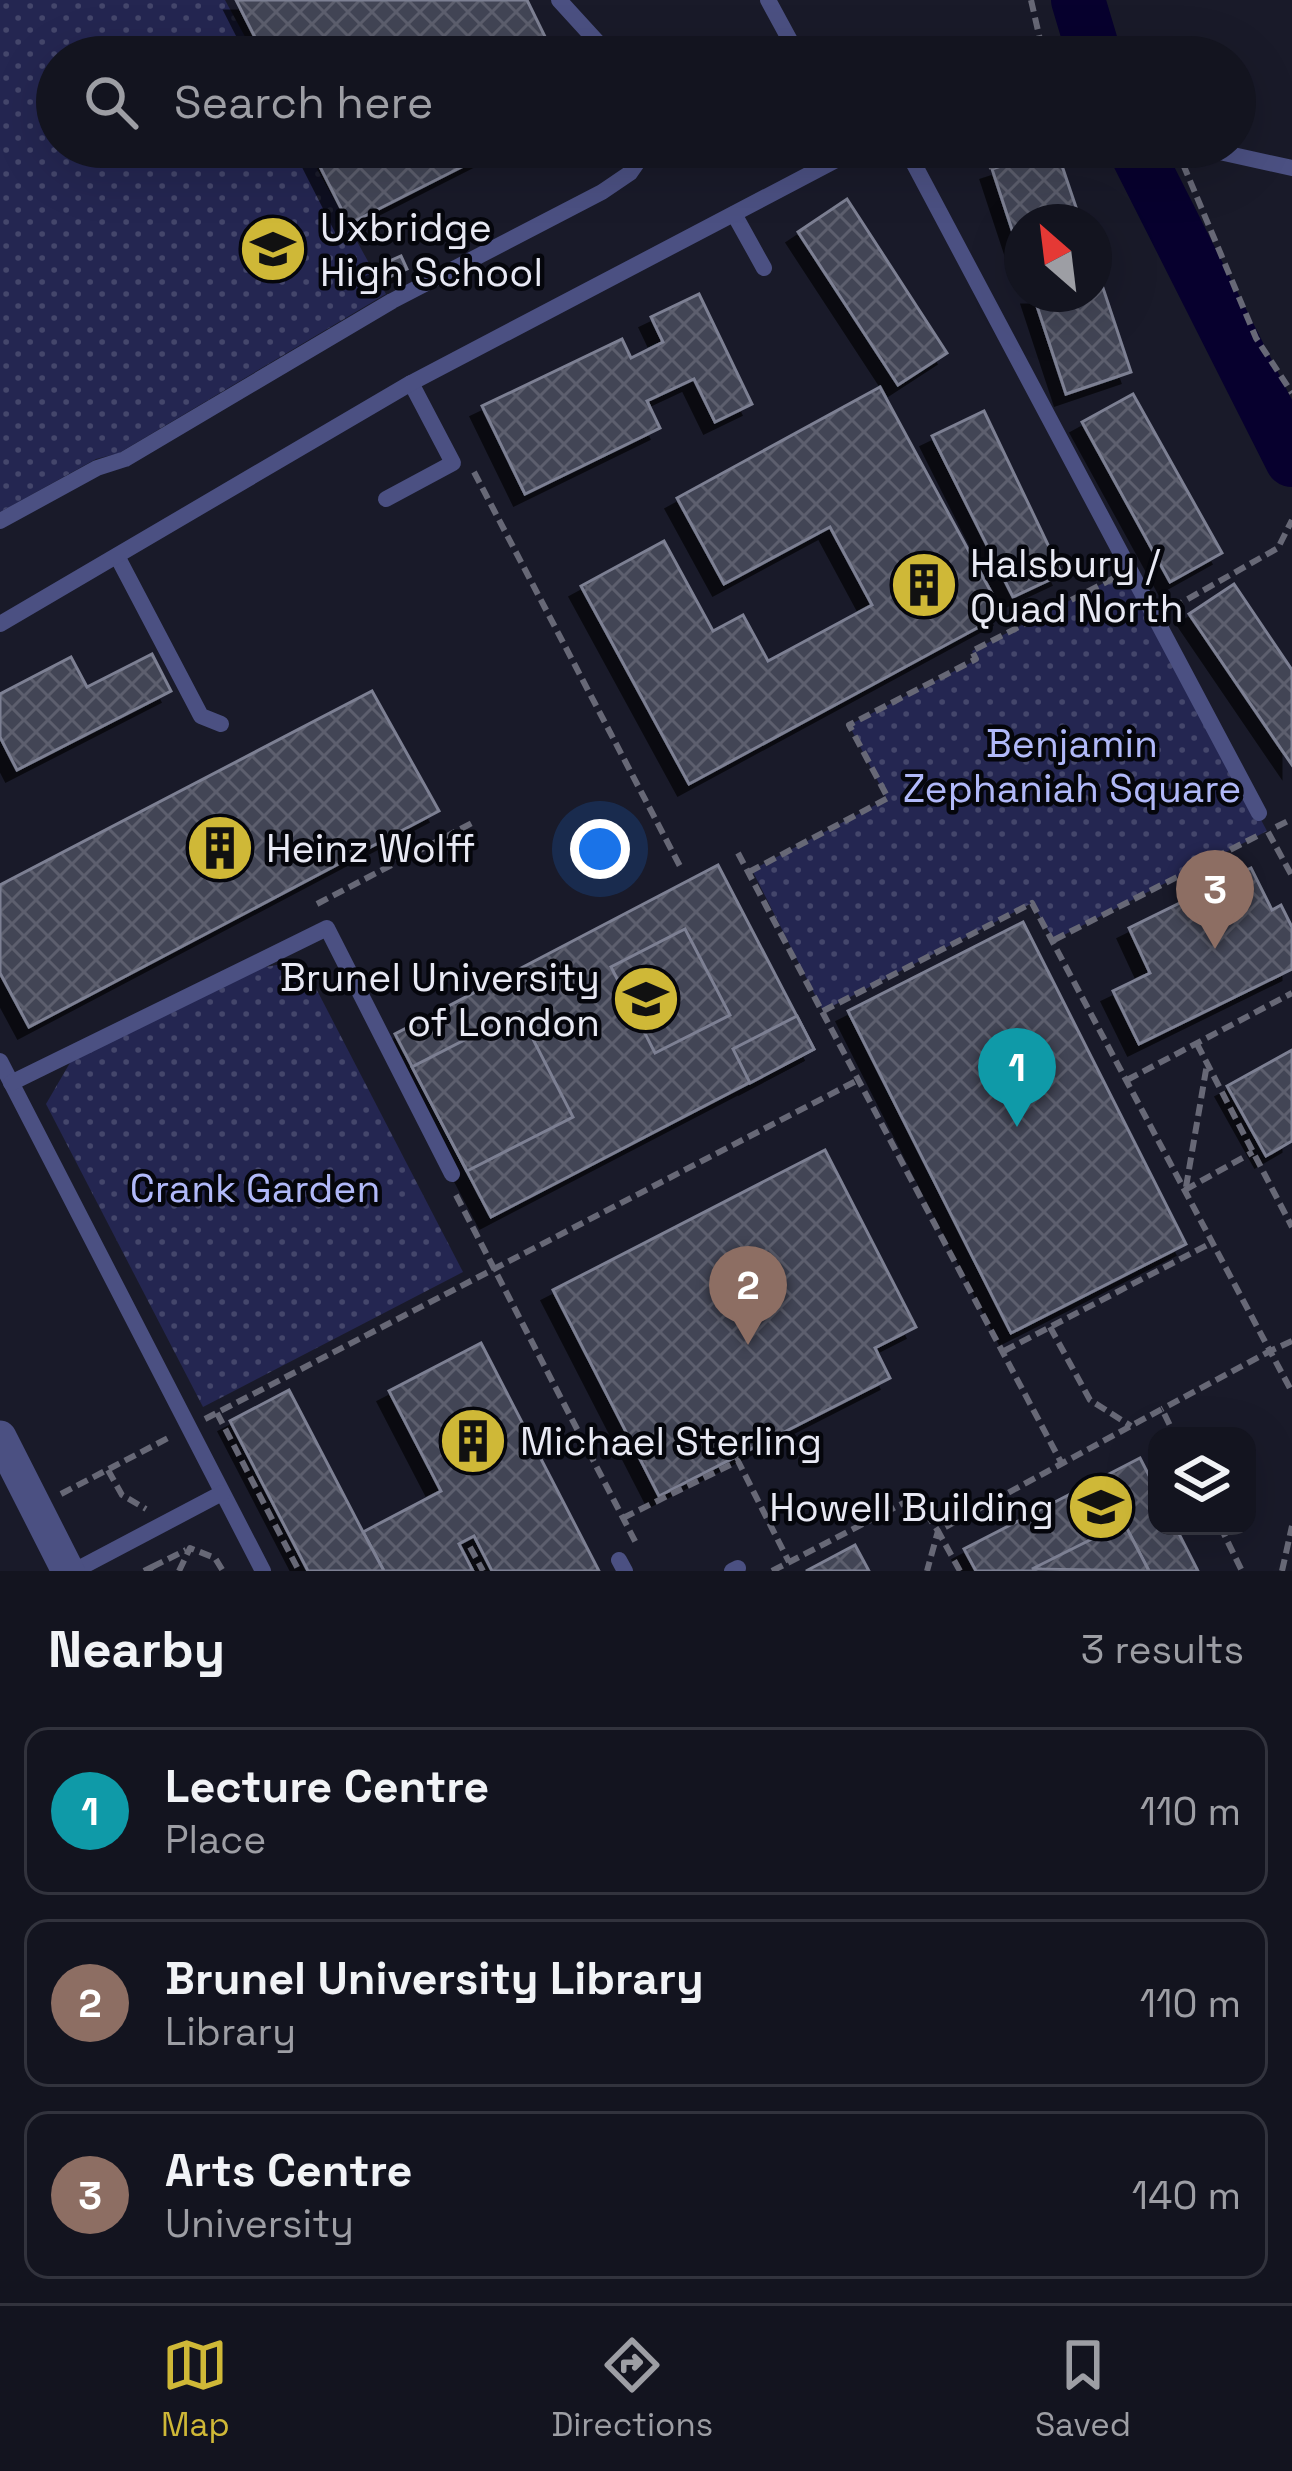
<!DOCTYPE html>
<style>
:root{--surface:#13141f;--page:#20212c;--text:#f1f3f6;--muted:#9d9ea4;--line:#32333d;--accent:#cfb837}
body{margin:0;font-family:"Space Grotesk",sans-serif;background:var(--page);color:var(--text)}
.controls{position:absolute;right:36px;bottom:36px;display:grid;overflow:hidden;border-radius:24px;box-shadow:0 12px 48px #0002}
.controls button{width:108px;height:108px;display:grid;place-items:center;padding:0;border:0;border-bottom:3px solid var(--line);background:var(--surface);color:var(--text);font:60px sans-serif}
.compass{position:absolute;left:1004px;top:204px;width:108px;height:108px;border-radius:50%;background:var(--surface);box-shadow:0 12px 48px #0002;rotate:332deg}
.you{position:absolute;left:600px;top:849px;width:42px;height:42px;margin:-30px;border:9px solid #fff;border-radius:50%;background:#1a73e8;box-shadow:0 0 0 18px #1a73e833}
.badge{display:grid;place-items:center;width:78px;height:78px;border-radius:50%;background:var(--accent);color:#fff;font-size:39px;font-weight:700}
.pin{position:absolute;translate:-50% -99px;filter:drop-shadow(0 3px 6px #0008)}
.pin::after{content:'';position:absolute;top:63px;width:42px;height:36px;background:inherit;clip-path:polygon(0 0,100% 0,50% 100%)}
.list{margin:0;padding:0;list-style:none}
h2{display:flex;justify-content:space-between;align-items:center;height:156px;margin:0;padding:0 48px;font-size:51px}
h2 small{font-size:39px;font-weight:400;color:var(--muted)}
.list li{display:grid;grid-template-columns:78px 1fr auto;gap:36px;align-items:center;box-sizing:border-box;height:168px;margin:0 24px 24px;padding:0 24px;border:3px solid var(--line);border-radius:24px}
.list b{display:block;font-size:45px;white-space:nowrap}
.list p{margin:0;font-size:39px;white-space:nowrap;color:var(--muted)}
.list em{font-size:39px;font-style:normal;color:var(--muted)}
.icon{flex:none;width:66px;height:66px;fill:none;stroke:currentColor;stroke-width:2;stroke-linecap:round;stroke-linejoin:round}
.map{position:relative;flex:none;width:1292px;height:1571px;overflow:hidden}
.search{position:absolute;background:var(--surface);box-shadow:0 12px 48px #0002;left:36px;right:36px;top:36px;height:132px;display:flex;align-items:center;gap:30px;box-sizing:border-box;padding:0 42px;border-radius:66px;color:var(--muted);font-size:45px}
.sheet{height:732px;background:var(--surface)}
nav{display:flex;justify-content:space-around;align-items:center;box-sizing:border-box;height:168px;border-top:3px solid var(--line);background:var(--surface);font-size:33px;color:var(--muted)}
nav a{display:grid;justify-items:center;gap:6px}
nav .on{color:var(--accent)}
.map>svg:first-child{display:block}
</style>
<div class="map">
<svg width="1292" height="1571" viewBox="0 0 1292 1571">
<defs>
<pattern id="park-dots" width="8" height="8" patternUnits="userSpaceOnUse" patternTransform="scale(3)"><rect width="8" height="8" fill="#242651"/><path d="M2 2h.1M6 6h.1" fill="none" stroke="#44466b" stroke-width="1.8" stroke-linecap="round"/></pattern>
<pattern id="building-cross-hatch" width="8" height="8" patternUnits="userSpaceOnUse" patternTransform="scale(3)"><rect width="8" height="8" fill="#424455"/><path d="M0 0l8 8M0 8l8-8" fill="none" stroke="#5d5f6e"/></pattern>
<filter id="shadow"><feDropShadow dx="-11" dy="11" stdDeviation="0" flood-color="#0009"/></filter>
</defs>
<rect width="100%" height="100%" fill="#191a29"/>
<g fill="url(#park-dots)">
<polygon points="0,0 225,0 256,57 57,57 57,147 305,147 386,294 119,453 96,459 0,512"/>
<polygon points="1127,571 1267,831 1054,940 1032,903 823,1011 752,870 887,799 849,725 976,660 972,651"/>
<polygon points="282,964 307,971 463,1272 203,1407 46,1104 71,1061 260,968"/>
</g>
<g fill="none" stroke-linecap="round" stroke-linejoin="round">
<g stroke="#07002e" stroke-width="54">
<polyline points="1078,0 1095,57"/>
<polyline points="1134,147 1292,460"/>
</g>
</g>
<g fill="url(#building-cross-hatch)" stroke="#7d8093" stroke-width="3" filter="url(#shadow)">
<polygon points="236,0 527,0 555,57 265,57"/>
<polygon points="310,147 501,147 349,224"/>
<polygon points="1056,148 1081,222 1022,222 1022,260 992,169"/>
<polygon points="847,199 947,353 898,385 798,232"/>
<polygon points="401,256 407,269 382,280 376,267"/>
<polygon points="1094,261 1131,372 1066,394 1033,294 1094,294"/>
<polygon points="699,294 752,404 715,422 694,379 647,401 660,428 525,494 482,406 622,339 631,358 663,342 651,317"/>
<polygon points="880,387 1003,614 689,784 581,586 664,541 713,631 743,615 768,661 872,605 830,527 724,584 677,498"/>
<polygon points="1133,394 1222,553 1170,582 1082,422"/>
<polygon points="984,411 1062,574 1013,597 932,436"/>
<polygon points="1234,584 1292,670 1292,765 1189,614"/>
<polygon points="152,654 171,691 17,770 0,737 0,694 71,657 87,687"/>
<polygon points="372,691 439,811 29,1027 0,973 0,885"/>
<polygon points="718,865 814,1049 491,1217 395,1034"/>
<polygon points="1251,868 1272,910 1281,905 1292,927 1292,969 1139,1044 1113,991 1150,973 1129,928"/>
<polygon points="1023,922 1186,1244 1011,1333 848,1011"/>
<polygon points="685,929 730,1015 655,1053 611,967"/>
<polygon points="519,1012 573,1117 467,1171 412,1067"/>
<polygon points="797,1016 814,1049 750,1083 733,1049"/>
<polygon points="1292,1050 1292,1141 1266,1156 1227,1086"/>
<polygon points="825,1150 916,1327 875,1348 890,1378 659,1496 553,1290"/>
<polygon points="481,1343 599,1571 492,1571 474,1536 459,1544 473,1571 384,1571 363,1532 441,1491 389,1391"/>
<polygon points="289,1390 363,1532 384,1571 308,1571 230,1421"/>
<polygon points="1140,1458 1157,1491 1157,1526 1175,1526 1198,1571 1149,1571 1124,1523 1033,1571 976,1571 964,1549"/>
<polygon points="1124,1523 1149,1571 1032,1569"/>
<polygon points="855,1545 869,1571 806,1571"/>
</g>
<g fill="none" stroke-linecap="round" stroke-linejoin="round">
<g stroke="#676876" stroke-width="6" stroke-dasharray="12 6" stroke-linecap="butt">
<polyline points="1031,0 1044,57"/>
<polyline points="989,147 992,169"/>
<polyline points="1183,164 1256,338 1292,393"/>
<polyline points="474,472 682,870"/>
<polyline points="1172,608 1278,548 1292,520"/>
<polyline points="1276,827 1292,819"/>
<polyline points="1268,832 1292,876"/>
<polyline points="738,853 1062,1464"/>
<polyline points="749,872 888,798 849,725 976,659 972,651 1114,578"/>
<polyline points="317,904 474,822"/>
<polyline points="1054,940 1259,835"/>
<polyline points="823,1011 1032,903 1270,1351 1162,1409"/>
<polyline points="1197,1044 1292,1227"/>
<polyline points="1127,1080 1292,993"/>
<polyline points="1186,1187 1207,1064"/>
<polyline points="1185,1190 1253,1152"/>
<polyline points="456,1195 637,1545"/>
<polyline points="1050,1327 1090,1400 1131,1426"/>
<polyline points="1292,1341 1270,1351 1292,1392"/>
<polyline points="1004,1351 1213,1242"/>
<polyline points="217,1413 299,1571"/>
<polyline points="205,1419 858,1080"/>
<polyline points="108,1470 122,1495 146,1509"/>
<polyline points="61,1494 172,1436"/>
<polyline points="623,1518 738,1461 789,1562"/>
<polyline points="1220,1526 1242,1571"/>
<polyline points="470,1547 483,1571"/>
<polyline points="152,1567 186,1550"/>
<polyline points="144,1571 152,1567 156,1571"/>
<polyline points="179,1571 190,1548 215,1558 223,1571"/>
<polyline points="772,1571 915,1497 938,1531 927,1571"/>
<polyline points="960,1571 938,1531 1162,1409 1175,1436"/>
<polyline points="1282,1571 1292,1526"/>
</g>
<g stroke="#4b5082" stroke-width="16">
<polyline points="559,0 611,57"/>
<polyline points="768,0 799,57"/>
<polyline points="905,147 1259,813"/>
<polyline points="1197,147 1292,168"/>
<polyline points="734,214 764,268"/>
<polyline points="386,499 453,463 411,383"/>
<polyline points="0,521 97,468 125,459 392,301 602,192 630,173 648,147"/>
<polyline points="117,556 201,716 221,724"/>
<polyline points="0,624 411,383 861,147"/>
<polyline points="0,1061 263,1571"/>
<polyline points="11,1083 327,928 452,1174"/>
<polyline points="619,1560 625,1571"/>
<polyline points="74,1571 222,1493"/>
<polyline points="732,1571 738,1568"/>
</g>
<polyline stroke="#4b5082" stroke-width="33" points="0,1437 68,1571"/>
</g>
<defs>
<symbol id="school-disc" viewBox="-11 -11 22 22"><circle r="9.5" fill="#cfb837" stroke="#05060c"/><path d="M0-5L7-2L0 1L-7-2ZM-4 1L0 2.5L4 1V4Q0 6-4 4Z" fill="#111"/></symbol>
<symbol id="building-disc" viewBox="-11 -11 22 22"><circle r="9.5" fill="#cfb837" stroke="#05060c"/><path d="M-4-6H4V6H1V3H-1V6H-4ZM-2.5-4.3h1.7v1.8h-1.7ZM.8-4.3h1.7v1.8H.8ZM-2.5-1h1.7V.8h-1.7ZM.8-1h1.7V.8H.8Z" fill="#111"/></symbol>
<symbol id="university-disc" viewBox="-11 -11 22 22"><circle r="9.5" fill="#cfb837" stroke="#05060c"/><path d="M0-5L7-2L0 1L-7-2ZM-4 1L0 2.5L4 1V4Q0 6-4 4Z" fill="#111"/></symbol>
</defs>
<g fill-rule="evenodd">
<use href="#school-disc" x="235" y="211" width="76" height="76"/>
<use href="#building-disc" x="886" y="547" width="76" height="76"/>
<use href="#building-disc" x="182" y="810" width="76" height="76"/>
<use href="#university-disc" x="608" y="961" width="76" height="76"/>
<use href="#building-disc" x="435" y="1403" width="76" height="76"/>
<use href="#university-disc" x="1063" y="1469" width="76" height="76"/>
</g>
<g text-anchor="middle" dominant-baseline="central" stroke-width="9" stroke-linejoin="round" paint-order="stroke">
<g font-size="39" fill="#e8e9f4" stroke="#05060c" text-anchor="start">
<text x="320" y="227">Uxbridge<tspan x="320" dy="45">High School</tspan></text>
<text x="970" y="563">Halsbury /<tspan x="970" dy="45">Quad North</tspan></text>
<text x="266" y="848">Heinz Wolff</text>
<text x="600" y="977" text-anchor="end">Brunel University<tspan x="600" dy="45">of London</tspan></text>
<text x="520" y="1441">Michael Sterling</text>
<text x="1054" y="1507" text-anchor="end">Howell Building</text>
</g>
<g font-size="39" fill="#b1b9f9" stroke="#05060c">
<text x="1072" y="743">Benjamin<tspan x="1072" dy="45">Zephaniah Square</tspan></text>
<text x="255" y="1188">Crank Garden</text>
</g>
</g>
</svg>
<div class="controls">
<button><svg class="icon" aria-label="layers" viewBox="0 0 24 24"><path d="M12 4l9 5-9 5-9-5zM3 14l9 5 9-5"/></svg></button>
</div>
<svg class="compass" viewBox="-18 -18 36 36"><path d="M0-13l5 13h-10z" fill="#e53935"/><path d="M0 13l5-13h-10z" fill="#9d9ea4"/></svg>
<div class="you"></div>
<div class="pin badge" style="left:1017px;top:1127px;background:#0f9aa8">1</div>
<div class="pin badge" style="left:748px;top:1345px;background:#8d6e63">2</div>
<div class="pin badge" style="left:1215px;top:949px;background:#8d6e63">3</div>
<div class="search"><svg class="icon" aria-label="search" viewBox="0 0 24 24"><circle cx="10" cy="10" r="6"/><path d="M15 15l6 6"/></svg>Search here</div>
</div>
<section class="sheet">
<h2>Nearby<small>3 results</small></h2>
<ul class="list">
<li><span class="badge" style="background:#0f9aa8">1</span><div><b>Lecture Centre</b><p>Place</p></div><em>110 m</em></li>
<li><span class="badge" style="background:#8d6e63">2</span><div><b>Brunel University Library</b><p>Library</p></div><em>110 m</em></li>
<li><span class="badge" style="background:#8d6e63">3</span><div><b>Arts Centre</b><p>University</p></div><em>140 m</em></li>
</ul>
</section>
<nav>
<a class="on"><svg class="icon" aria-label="map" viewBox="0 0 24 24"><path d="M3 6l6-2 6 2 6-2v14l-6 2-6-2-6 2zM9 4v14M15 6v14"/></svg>Map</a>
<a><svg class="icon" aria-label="directions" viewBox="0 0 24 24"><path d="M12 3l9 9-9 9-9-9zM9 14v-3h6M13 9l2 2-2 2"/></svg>Directions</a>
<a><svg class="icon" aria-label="saved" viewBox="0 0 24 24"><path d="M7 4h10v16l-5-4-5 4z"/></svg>Saved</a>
</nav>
